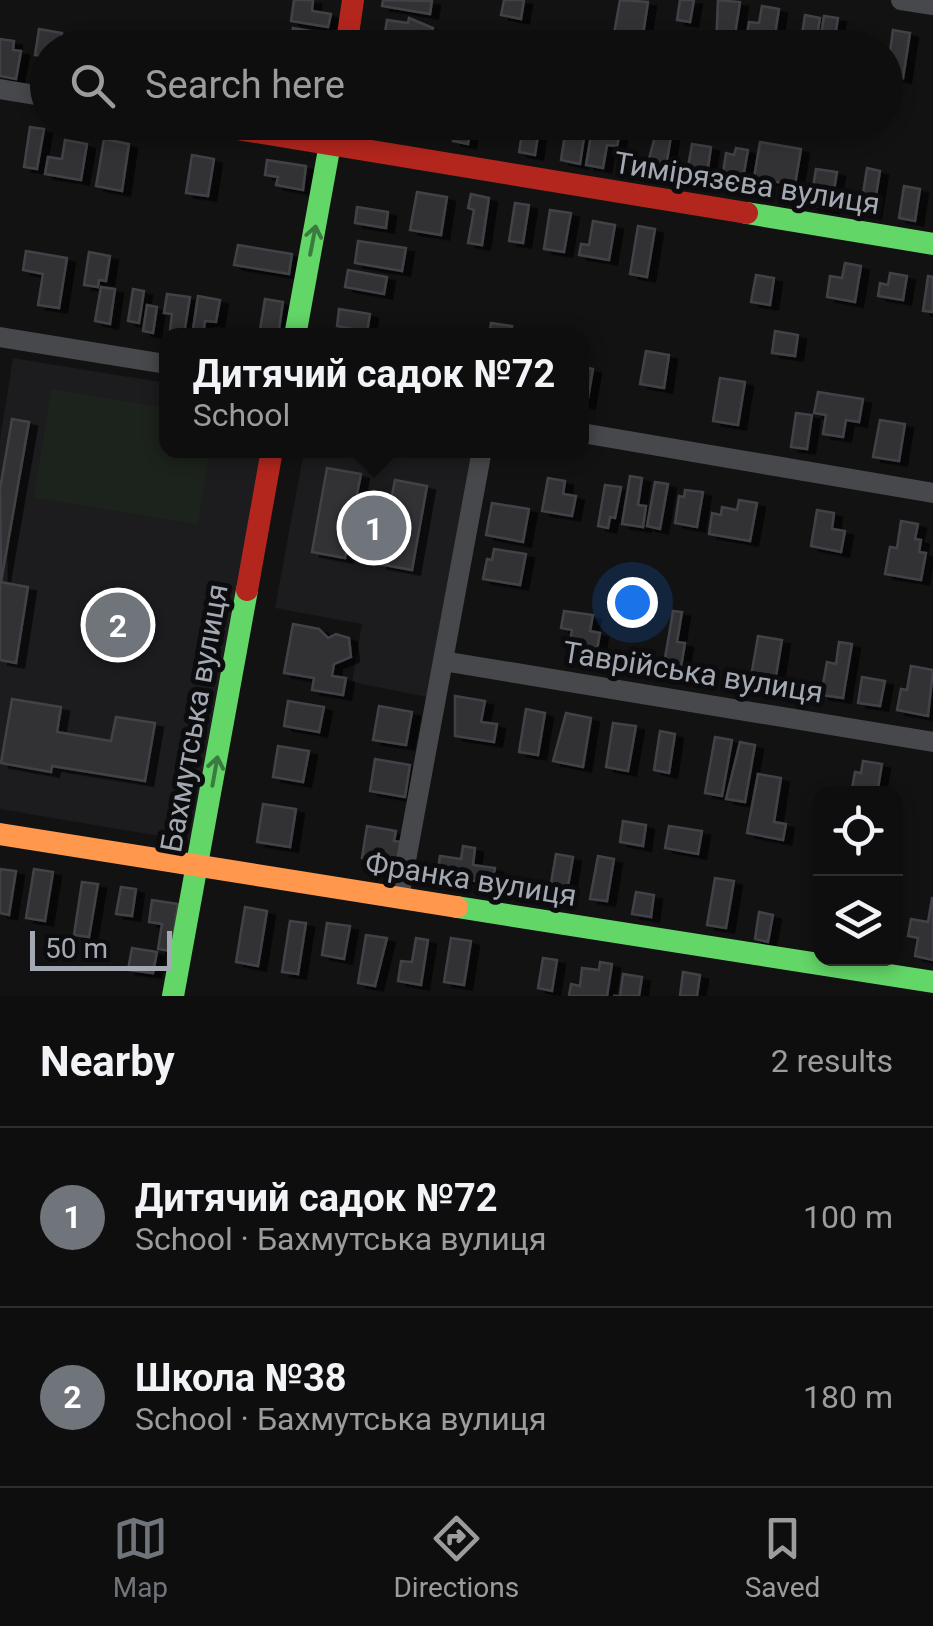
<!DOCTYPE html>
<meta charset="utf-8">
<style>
:root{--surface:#0e0e0e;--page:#171717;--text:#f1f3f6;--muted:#9b9c9e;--line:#2e2e2e;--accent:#70747b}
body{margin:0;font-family:Roboto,sans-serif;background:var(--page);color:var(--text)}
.controls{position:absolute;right:30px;bottom:30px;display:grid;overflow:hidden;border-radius:20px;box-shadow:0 5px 15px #0003}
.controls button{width:90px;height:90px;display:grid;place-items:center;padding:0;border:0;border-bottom:2px solid var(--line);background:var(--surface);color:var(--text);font:50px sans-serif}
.scale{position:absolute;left:30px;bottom:25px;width:142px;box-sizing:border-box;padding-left:10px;border:5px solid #a3a9b3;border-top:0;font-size:28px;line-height:35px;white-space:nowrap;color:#a3a9b3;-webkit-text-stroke:8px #0c0c0e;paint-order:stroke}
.you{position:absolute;left:632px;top:602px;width:35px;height:35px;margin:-25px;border:8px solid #fff;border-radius:50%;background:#1a73e8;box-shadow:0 0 0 15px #1a73e833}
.badge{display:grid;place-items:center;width:65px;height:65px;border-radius:50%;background:var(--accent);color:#fff;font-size:32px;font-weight:700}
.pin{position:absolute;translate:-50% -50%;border:5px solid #fff;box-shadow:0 2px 10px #0006}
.popup{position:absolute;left:159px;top:328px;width:430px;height:130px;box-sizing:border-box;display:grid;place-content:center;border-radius:20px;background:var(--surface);filter:drop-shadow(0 2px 8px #0005);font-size:32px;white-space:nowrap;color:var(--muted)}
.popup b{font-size:38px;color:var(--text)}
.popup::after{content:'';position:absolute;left:50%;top:100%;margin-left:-20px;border:20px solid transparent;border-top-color:var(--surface)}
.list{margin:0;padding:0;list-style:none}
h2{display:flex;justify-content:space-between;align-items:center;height:130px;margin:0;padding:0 40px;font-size:42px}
h2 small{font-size:32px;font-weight:400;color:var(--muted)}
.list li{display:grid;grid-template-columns:65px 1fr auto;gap:30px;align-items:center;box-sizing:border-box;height:180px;padding:0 40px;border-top:2px solid var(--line)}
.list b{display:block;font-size:38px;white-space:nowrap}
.list p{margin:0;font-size:32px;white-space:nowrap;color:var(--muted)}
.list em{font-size:32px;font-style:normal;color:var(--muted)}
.icon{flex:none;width:55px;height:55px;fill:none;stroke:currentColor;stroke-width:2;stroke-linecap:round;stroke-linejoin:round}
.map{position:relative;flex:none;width:933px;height:996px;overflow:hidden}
.search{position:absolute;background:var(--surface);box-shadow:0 5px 15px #0003;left:30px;right:30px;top:30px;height:110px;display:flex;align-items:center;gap:25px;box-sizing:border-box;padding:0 35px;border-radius:55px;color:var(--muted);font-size:38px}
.sheet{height:490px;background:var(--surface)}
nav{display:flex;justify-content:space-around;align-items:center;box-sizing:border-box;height:140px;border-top:2px solid var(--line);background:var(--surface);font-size:28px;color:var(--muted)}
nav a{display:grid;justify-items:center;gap:5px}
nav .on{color:var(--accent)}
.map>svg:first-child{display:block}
</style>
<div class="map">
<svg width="933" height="996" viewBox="0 0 933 996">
<defs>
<filter id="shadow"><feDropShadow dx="8" dy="4.5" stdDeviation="0" flood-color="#0009"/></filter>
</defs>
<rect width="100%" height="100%" fill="#121212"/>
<g fill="#1c1c1e">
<polygon points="13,358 166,383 166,450 268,451 195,842 0,809 0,440"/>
<polygon points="304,451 472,451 427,697 352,682 362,624 275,608"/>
</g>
<polygon fill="#1c221c" points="51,389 166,408 166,450 210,451 198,524 34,498"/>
<g fill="#323235" stroke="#414346" stroke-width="2.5" filter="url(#shadow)">
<polygon points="294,0 313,0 312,11 331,14 328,27 291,21"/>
<polygon points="383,0 432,1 430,14 382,6"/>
<polygon points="504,0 524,0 521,19 501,15"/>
<polygon points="620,0 648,2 641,48 612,45"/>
<polygon points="680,0 694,0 690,22 677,20"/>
<polygon points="718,0 740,2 733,48 716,47"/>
<polygon points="762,6 779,9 773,48 745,48 749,22 759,23"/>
<polygon points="805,15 820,18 815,48 800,48"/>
<polygon points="824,16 838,18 833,48 819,48"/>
<polygon points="409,18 433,28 430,47 384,39 387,20 408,23"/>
<polygon points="293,28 327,34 325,48 289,48"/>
<polygon points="39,29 62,33 60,48 48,48 48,81 37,79 41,56 35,55"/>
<polygon points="893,30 910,33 903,78 886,75 886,52 890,52"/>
<polygon points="93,35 123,40 122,48 91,48"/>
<polygon points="0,39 14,41 13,50 21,51 16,79 0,76"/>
<polygon points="376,122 409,122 407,134 375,128"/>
<polygon points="456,122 471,122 468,144 453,141"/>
<polygon points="524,122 540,122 535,155 519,152"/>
<polygon points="593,123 620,133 617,146 607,145 603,168 586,165"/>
<polygon points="30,127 44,129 37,169 24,167"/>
<polygon points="566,128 585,131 580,164 561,160"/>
<polygon points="656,133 671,136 665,173 646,170"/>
<polygon points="104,139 129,144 122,191 96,186"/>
<polygon points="65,140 87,144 81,180 45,174 48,157 62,159"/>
<polygon points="760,142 801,149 795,185 754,178"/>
<polygon points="692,144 711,147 706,182 686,179"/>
<polygon points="736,148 748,150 741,189 721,186 726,153 734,155"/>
<polygon points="192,155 214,159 208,196 186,193"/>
<polygon points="267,160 306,166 303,190 276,185 278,177 265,175"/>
<polygon points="867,168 880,171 873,214 860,212"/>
<polygon points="816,169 837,172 831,209 810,205"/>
<polygon points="904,186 920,189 915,221 899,218"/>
<polygon points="417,192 447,197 441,235 410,230"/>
<polygon points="471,194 489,198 482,245 468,243 474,210 468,208"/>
<polygon points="515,203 529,205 523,243 509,241"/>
<polygon points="357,207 388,212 386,228 355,223"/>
<polygon points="550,210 571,213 564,252 544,249"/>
<polygon points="593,221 615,225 609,260 579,255 581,244 589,245"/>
<polygon points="638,226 655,229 647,277 630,274"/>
<polygon points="358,241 406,248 402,271 355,263"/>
<polygon points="238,245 292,254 289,274 234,265"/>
<polygon points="26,251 67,258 59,308 38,305 43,274 23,270"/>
<polygon points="89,252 110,256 106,281 99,280 98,287 84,285"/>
<polygon points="845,263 861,266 855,302 827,297 830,276 842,278"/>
<polygon points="348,270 387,277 384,294 345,287"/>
<polygon points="890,273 907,276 903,300 878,296 880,283 888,285"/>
<polygon points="756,275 774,278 770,305 751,302"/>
<polygon points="928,276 933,277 933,312 923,311"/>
<polygon points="101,287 115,289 110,324 95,321"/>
<polygon points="133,289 144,291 139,323 128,321"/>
<polygon points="167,294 190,297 184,334 170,331 172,314 164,313"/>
<polygon points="198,296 220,300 216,322 205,321 203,336 192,336"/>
<polygon points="265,299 283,302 278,336 259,336"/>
<polygon points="147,305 157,307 153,333 143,331"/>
<polygon points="339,309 370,314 367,332 337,326"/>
<polygon points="491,323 512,326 510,336 489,336"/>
<polygon points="775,331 798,335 795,356 772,353"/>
<polygon points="646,351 669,355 664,388 640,384"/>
<polygon points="582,367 593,369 587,404 582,403"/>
<polygon points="720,378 745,382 738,425 713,421"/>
<polygon points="818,392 863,399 859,422 846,420 843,437 823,434 826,415 814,413"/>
<polygon points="796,413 812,415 807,449 791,447"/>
<polygon points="12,419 29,422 1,582 0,489"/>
<polygon points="880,420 905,424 899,461 873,457"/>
<polygon points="327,468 361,474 356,499 390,505 395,480 427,486 412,570 379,564 387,527 352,520 345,558 312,552"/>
<polygon points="630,476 642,478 638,505 646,506 643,527 622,524"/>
<polygon points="548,478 565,481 563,494 576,496 572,516 542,511"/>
<polygon points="655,482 668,484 660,529 647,526"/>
<polygon points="605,485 621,487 615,518 610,517 608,528 598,526"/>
<polygon points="685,490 703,492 697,527 675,523 679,496 684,497"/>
<polygon points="739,500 757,503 750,541 709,534 712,513 721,515 722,507 737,510"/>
<polygon points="492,503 529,509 523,542 486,535"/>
<polygon points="817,510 834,513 832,529 845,531 841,552 811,546"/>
<polygon points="901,521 918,524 915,539 921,540 919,552 926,553 921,580 885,574 890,547 897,548"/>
<polygon points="494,549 526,554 520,585 483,579 487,559 492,560"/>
<polygon points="0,582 28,587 16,663 0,660"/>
<polygon points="564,611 593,615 590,631 600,633 595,661 567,657 572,630 561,628"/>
<polygon points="673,611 682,612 677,642 685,643 680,673 663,670"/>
<polygon points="293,624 319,629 328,638 336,634 349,638 351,657 334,664 332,676 346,678 343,695 312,690 314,678 284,673"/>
<polygon points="758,636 782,640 774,688 750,683"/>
<polygon points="839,642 852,644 843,698 821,695 827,662 836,664"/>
<polygon points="911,666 933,670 928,716 897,710 901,689 907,690"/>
<polygon points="862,677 885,681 880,706 858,703"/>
<polygon points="455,696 485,701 481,722 497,724 494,742 455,736"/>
<polygon points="12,699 61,707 57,732 111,741 116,717 155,723 145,781 52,766 51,772 1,763"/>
<polygon points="288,701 324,707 319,732 284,726"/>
<polygon points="379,706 412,712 406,745 373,740"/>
<polygon points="526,709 545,713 538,755 519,752"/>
<polygon points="566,713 591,718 583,767 553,761"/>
<polygon points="613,723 636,726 628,771 606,767"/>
<polygon points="660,731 675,734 669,773 654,770"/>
<polygon points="715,737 732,740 722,796 705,793"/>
<polygon points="740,742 755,745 745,802 726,799"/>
<polygon points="278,746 309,751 303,782 273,777"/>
<polygon points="375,759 410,765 405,797 370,791"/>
<polygon points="863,761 882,764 877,794 851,794 855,772 861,773"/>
<polygon points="758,774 781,778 774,822 786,824 783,840 747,833"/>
<polygon points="263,804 296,809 290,847 257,842"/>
<polygon points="623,821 646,825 643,846 620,842"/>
<polygon points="367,826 396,831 394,841 402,842 396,876 384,874 386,863 362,858"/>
<polygon points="669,826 702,831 698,854 665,848"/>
<polygon points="463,846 475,848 473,865 495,868 492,884 437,874 440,856 461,859"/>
<polygon points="556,854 573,857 566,898 549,895"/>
<polygon points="598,856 614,859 607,901 590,899"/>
<polygon points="0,869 16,871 9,915 0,913"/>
<polygon points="34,869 53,872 45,921 26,918"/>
<polygon points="715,878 734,881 726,928 707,925"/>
<polygon points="82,882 98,884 89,937 74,935"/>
<polygon points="121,887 136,889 132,916 116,914"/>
<polygon points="636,892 654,895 651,917 632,914"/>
<polygon points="932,898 933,898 933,960 915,956 918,938 908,936 911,919 928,922"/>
<polygon points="152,900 178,904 171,951 158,949 162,924 149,922"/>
<polygon points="245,907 267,911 258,966 236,962"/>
<polygon points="759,912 773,915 768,942 755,939"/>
<polygon points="290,921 306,923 298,974 282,972"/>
<polygon points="327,923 350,926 344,959 322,955"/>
<polygon points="366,935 387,938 375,986 358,983"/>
<polygon points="416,938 428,940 421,985 398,981 401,961 412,962"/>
<polygon points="451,938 471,941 464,985 444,982"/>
<polygon points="132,948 157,952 153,973 128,970"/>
<polygon points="543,958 557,960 552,991 538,988"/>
<polygon points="600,962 612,964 607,996 569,996 571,984 580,986 582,968 599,970"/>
<polygon points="683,972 700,975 697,996 680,996"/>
<polygon points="623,974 642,977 639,996 613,996 620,996"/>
</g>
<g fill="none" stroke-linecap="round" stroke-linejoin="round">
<g stroke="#46484b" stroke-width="20">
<polyline points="901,0 933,5"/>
<polyline points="0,89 48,97"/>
<polyline points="0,337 166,364"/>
<polyline points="582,433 933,493"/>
<polyline points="443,661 933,742"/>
<polyline points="399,898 482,450"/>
</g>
<g stroke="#63d668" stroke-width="22">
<polyline points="747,213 933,244"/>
<polyline points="295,336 334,122"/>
<polyline points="457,907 933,982"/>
<polyline points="173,996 247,590"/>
</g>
<polyline stroke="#ff974d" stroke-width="22" points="0,834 457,907"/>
<g stroke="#b3261e" stroke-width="22">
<polyline points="346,48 353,0"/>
<polyline points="195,122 747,213"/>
<polyline points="247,590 272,450"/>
</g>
</g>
<defs><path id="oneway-shaft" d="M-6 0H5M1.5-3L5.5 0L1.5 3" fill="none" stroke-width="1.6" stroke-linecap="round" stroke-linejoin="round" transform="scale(2.5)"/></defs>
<g stroke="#3c7b40">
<use href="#oneway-shaft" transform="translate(313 240) rotate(-79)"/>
<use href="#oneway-shaft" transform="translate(215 771) rotate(-80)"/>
</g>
<g text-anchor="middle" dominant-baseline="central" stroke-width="10" stroke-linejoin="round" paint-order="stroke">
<g font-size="30" fill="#a3a9b3" stroke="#0c0c0e">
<text transform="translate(747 183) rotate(9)">Тимірязєва вулиця</text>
<text transform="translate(693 672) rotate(9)">Таврійська вулиця</text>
<text transform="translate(194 718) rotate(-80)">Бахмутська вулиця</text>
<text transform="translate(471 879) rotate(9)">Франка вулиця</text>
</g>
</g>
</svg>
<div class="controls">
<button><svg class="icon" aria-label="locate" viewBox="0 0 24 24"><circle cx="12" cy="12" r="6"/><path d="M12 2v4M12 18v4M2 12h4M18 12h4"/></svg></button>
<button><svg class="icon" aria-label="layers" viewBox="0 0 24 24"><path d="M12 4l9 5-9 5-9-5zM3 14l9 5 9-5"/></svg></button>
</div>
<div class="scale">50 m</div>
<div class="you"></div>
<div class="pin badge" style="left:374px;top:528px">1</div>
<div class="popup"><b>Дитячий садок №72</b>School</div>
<div class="pin badge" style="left:118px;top:625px">2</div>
<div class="search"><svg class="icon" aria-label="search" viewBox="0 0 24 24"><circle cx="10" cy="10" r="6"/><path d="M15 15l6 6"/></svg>Search here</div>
</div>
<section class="sheet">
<h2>Nearby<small>2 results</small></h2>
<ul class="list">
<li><span class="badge">1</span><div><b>Дитячий садок №72</b><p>School · Бахмутська вулиця</p></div><em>100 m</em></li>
<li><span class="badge">2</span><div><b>Школа №38</b><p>School · Бахмутська вулиця</p></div><em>180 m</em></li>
</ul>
</section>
<nav>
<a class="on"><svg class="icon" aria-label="map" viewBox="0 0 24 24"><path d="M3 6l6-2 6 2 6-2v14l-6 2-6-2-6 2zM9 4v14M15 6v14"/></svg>Map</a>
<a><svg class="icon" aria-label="directions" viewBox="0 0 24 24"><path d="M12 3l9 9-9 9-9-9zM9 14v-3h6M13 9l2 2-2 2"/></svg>Directions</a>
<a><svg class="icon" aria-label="saved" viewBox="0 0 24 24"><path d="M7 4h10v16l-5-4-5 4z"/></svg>Saved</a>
</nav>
